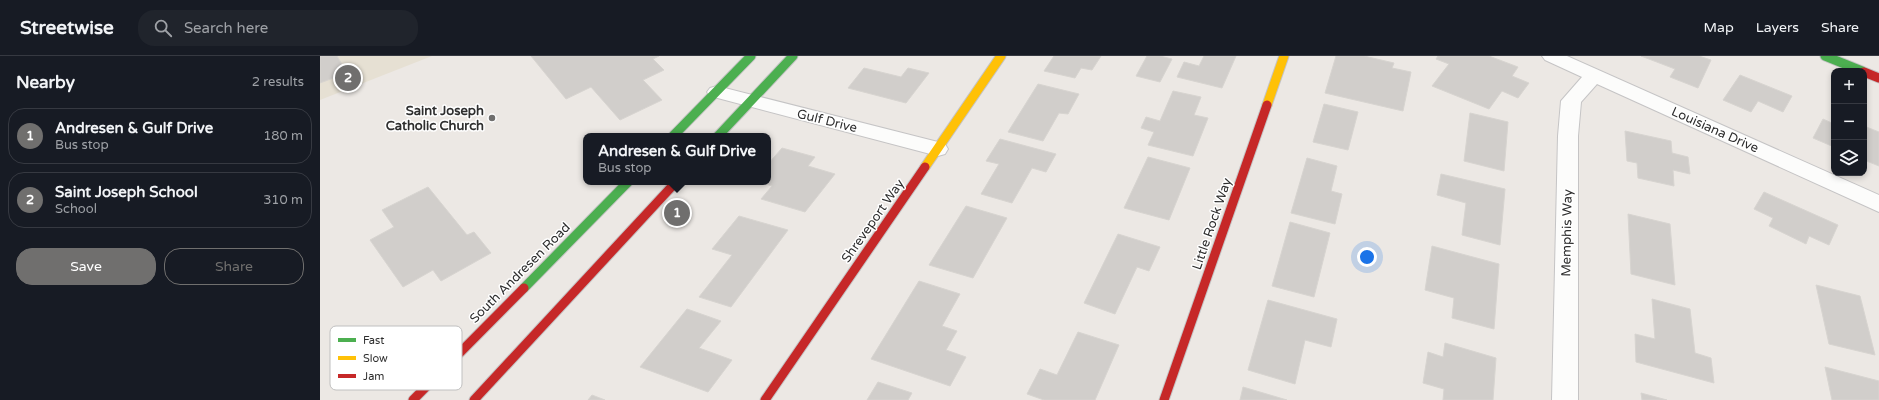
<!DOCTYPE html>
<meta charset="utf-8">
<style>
:root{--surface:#171b24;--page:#20242c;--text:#f1f3f6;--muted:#9ea1a6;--line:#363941;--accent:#706f6e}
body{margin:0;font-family:"Varela Round",sans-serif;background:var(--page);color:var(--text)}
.controls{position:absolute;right:12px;top:12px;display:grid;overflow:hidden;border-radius:8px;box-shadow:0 2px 6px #0003}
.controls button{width:36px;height:36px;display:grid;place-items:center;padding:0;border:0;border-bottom:1px solid var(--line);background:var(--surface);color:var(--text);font:20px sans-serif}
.you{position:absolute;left:1047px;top:201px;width:14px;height:14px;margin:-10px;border:3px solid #fff;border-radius:50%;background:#1a73e8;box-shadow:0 0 0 6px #1a73e833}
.badge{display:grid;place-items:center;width:26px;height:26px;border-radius:50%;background:var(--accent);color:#fff;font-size:13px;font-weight:700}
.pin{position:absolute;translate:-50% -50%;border:2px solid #fff;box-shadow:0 1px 4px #0006}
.popup{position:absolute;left:263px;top:77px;width:188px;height:52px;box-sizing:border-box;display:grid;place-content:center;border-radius:8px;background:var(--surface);filter:drop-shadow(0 1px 3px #0005);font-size:13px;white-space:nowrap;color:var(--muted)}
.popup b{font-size:15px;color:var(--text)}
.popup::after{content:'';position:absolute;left:50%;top:100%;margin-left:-8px;border:8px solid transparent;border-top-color:var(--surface)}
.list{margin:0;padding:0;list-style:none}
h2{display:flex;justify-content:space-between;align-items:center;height:52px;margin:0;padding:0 16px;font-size:17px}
h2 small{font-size:13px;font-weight:400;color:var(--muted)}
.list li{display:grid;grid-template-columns:26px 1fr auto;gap:12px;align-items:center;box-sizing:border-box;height:56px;margin:0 8px 8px;padding:0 8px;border:1px solid var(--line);border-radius:16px}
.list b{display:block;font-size:15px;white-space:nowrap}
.list p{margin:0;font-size:13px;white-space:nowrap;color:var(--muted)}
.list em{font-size:13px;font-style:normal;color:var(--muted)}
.actions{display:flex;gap:8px;padding:12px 16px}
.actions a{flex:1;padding:9px 0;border:1px solid var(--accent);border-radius:16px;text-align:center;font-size:14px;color:var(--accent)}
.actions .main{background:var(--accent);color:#fff}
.icon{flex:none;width:22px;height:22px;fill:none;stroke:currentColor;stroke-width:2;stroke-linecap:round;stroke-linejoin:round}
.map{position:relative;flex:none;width:1559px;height:344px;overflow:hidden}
header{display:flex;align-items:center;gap:24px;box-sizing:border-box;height:56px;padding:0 20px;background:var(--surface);border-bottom:1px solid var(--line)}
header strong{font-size:19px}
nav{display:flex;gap:22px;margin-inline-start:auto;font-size:14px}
.search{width:280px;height:36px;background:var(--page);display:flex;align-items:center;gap:10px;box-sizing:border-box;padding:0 14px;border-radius:16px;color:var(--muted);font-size:15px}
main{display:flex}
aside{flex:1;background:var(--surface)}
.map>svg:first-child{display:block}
</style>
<header>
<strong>Streetwise</strong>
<div class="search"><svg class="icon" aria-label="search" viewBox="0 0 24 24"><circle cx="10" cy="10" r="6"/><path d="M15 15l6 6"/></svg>Search here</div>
<nav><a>Map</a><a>Layers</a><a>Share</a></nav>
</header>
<main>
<aside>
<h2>Nearby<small>2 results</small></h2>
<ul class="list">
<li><span class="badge">1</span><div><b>Andresen &amp; Gulf Drive</b><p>Bus stop</p></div><em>180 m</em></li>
<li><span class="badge">2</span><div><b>Saint Joseph School</b><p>School</p></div><em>310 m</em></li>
</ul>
<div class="actions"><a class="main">Save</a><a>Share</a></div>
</aside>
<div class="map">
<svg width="1559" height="344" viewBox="0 0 1559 344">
<rect width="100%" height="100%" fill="#ece8e4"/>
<polygon fill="#e6e0d3" points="0,0 112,0 0,44"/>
<g fill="#d1cecb" stroke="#d7d4d0">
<polygon points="0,0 17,0 27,17 0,27"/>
<polygon points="211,0 339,0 333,3 344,14 323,24 342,44 300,64 271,31 246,43"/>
<polygon points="734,0 781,0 772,14 761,12 755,22 724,15"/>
<polygon points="827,0 840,0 852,3 840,26 816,20"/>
<polygon points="884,0 916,0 902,32 857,21 864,6 879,10"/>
<polygon points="1016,0 1044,0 1074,7 1072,12 1091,16 1083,55 1005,37"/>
<polygon points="1118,0 1169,0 1198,11 1192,20 1209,27 1198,42 1182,35 1169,53 1112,30 1129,8 1116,3"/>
<polygon points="1321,0 1379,0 1391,4 1378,32 1350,21 1355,13"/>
<polygon points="544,12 581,21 588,12 609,17 586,47 528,32"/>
<polygon points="1420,19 1472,40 1463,56 1438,45 1431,56 1403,44"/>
<polygon points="718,28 759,38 748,58 739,57 723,85 688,76"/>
<polygon points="853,35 881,41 874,59 888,62 873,100 828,89 834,76 821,72 826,61 840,65"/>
<polygon points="1004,48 1038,56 1028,94 993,86"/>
<polygon points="1150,57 1188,66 1184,115 1144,105"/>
<polygon points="1503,63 1514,68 1514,91 1493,82"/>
<polygon points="1544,70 1559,76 1559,110 1544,104"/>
<polygon points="1305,75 1351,85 1352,97 1368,101 1370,118 1353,114 1354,130 1318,122 1317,107 1307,105"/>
<polygon points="680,83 736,98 726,116 712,112 692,147 661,138 679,108 666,105"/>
<polygon points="462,92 495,101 488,110 515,118 485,156 441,143 452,130 439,126 448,126 448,108"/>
<polygon points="828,101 870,112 849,164 804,152"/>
<polygon points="987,102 1017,110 1011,135 1022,138 1015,168 971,157"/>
<polygon points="1121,118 1185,133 1180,189 1142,179 1146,147 1117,139"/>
<polygon points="108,131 147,179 154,176 171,197 121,225 113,214 83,231 50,184 74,171 62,154"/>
<polygon points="1444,136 1518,169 1509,189 1489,180 1486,188 1449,170 1453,162 1434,153"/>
<polygon points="646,150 687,162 653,222 609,209"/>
<polygon points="1308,158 1350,168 1355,229 1311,218"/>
<polygon points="419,160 468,174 411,251 379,241 412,199 392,193"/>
<polygon points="970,166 1010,177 994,241 952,230"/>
<polygon points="798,178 840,191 829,215 817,211 795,258 764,247"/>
<polygon points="1112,190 1179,208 1174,273 1132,262 1134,242 1105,234"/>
<polygon points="599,225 640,238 622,270 637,275 626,294 646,301 630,330 551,303"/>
<polygon points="1496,229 1540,240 1555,299 1509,288"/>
<polygon points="1332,243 1370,253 1375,297 1391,302 1394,327 1316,306 1315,278 1335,283"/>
<polygon points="948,244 1017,263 1011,291 985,284 975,328 928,314"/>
<polygon points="367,253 401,265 379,292 412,304 388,336 320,311"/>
<polygon points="758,276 799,289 775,344 724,344 707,338 720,313 737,319"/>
<polygon points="1125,287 1176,302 1173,344 1123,344 1124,333 1103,327 1108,296 1123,301"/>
<polygon points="1505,311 1559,325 1559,344 1512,344"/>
<polygon points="558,326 592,337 588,344 547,344"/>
<polygon points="923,331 967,344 920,344"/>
<polygon points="1321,337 1347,344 1322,344"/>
<polygon points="272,339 285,344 268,344"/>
</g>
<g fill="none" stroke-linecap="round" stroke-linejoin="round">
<defs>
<g id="street">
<polygon points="1222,0 1247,0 1559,139 1559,156 1277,28 1261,46 1258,80 1258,344 1232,344 1238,80 1241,45 1262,21 1225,4"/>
<polygon points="397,30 618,86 625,88 628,93 625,98 618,100 390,40 387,36 390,32"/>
</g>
<g id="fast">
<polyline points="1505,0 1542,15"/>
<polyline points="353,80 431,0"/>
<polyline points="398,80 473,0"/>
<polyline points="204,232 308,126"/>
</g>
<g id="slow">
<polyline points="947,49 964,0"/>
<polyline points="605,111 681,0"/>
</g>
<g id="jam">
<polyline points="1544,16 1559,22"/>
<polyline points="93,344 204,232"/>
<polyline points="154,344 356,126"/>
<polyline points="445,344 605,111"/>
<polyline points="844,344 947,49"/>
</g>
</defs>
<use href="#street" stroke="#c5c4c5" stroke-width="2"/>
<use href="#fast" stroke="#c5c4c5" stroke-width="11"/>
<use href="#slow" stroke="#c5c4c5" stroke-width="11"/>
<use href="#jam" stroke="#c5c4c5" stroke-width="11"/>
<use href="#street" fill="#fcfcfb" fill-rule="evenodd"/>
<use href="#fast" stroke="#4caf50" stroke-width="9"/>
<use href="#slow" stroke="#ffc107" stroke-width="9"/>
<use href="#jam" stroke="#c62828" stroke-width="9"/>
</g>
<circle fill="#706f6e" stroke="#fff" stroke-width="1.5" cx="172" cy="62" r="4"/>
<g text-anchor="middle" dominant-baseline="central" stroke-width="3" stroke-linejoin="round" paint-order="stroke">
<g font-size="13" font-weight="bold" fill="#2e2e2e" stroke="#fff" text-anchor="end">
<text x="164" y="55">Saint Joseph<tspan x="164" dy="15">Catholic Church</tspan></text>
</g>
<g font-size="13" fill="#2e2e2e" stroke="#fff">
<text transform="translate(507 65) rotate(14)">Gulf Drive</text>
<text transform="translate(1395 74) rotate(24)">Louisiana Drive</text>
<text transform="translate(553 165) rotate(-55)">Shreveport Way</text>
<text transform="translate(892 168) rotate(-71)">Little Rock Way</text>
<text transform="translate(1247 177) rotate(-89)">Memphis Way</text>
<text transform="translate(200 217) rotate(-45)">South Andresen Road</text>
</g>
</g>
<rect x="10" y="270" width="132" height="64" rx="6" fill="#fff" stroke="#c0c0c0" stroke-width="1"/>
<rect x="18" y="282" width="18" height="4" fill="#4caf50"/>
<rect x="18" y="300" width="18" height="4" fill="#ffc107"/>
<rect x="18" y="318" width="18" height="4" fill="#c62828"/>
<g font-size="11" fill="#2e2e2e">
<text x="43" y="288">Fast</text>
<text x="43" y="306">Slow</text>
<text x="43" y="324">Jam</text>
</g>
</svg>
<div class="controls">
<button>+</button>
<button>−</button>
<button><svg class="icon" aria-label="layers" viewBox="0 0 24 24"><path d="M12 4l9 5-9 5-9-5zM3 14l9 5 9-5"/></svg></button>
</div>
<div class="you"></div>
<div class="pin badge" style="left:357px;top:157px">1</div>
<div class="popup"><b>Andresen &amp; Gulf Drive</b>Bus stop</div>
<div class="pin badge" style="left:28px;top:22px">2</div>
</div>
</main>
